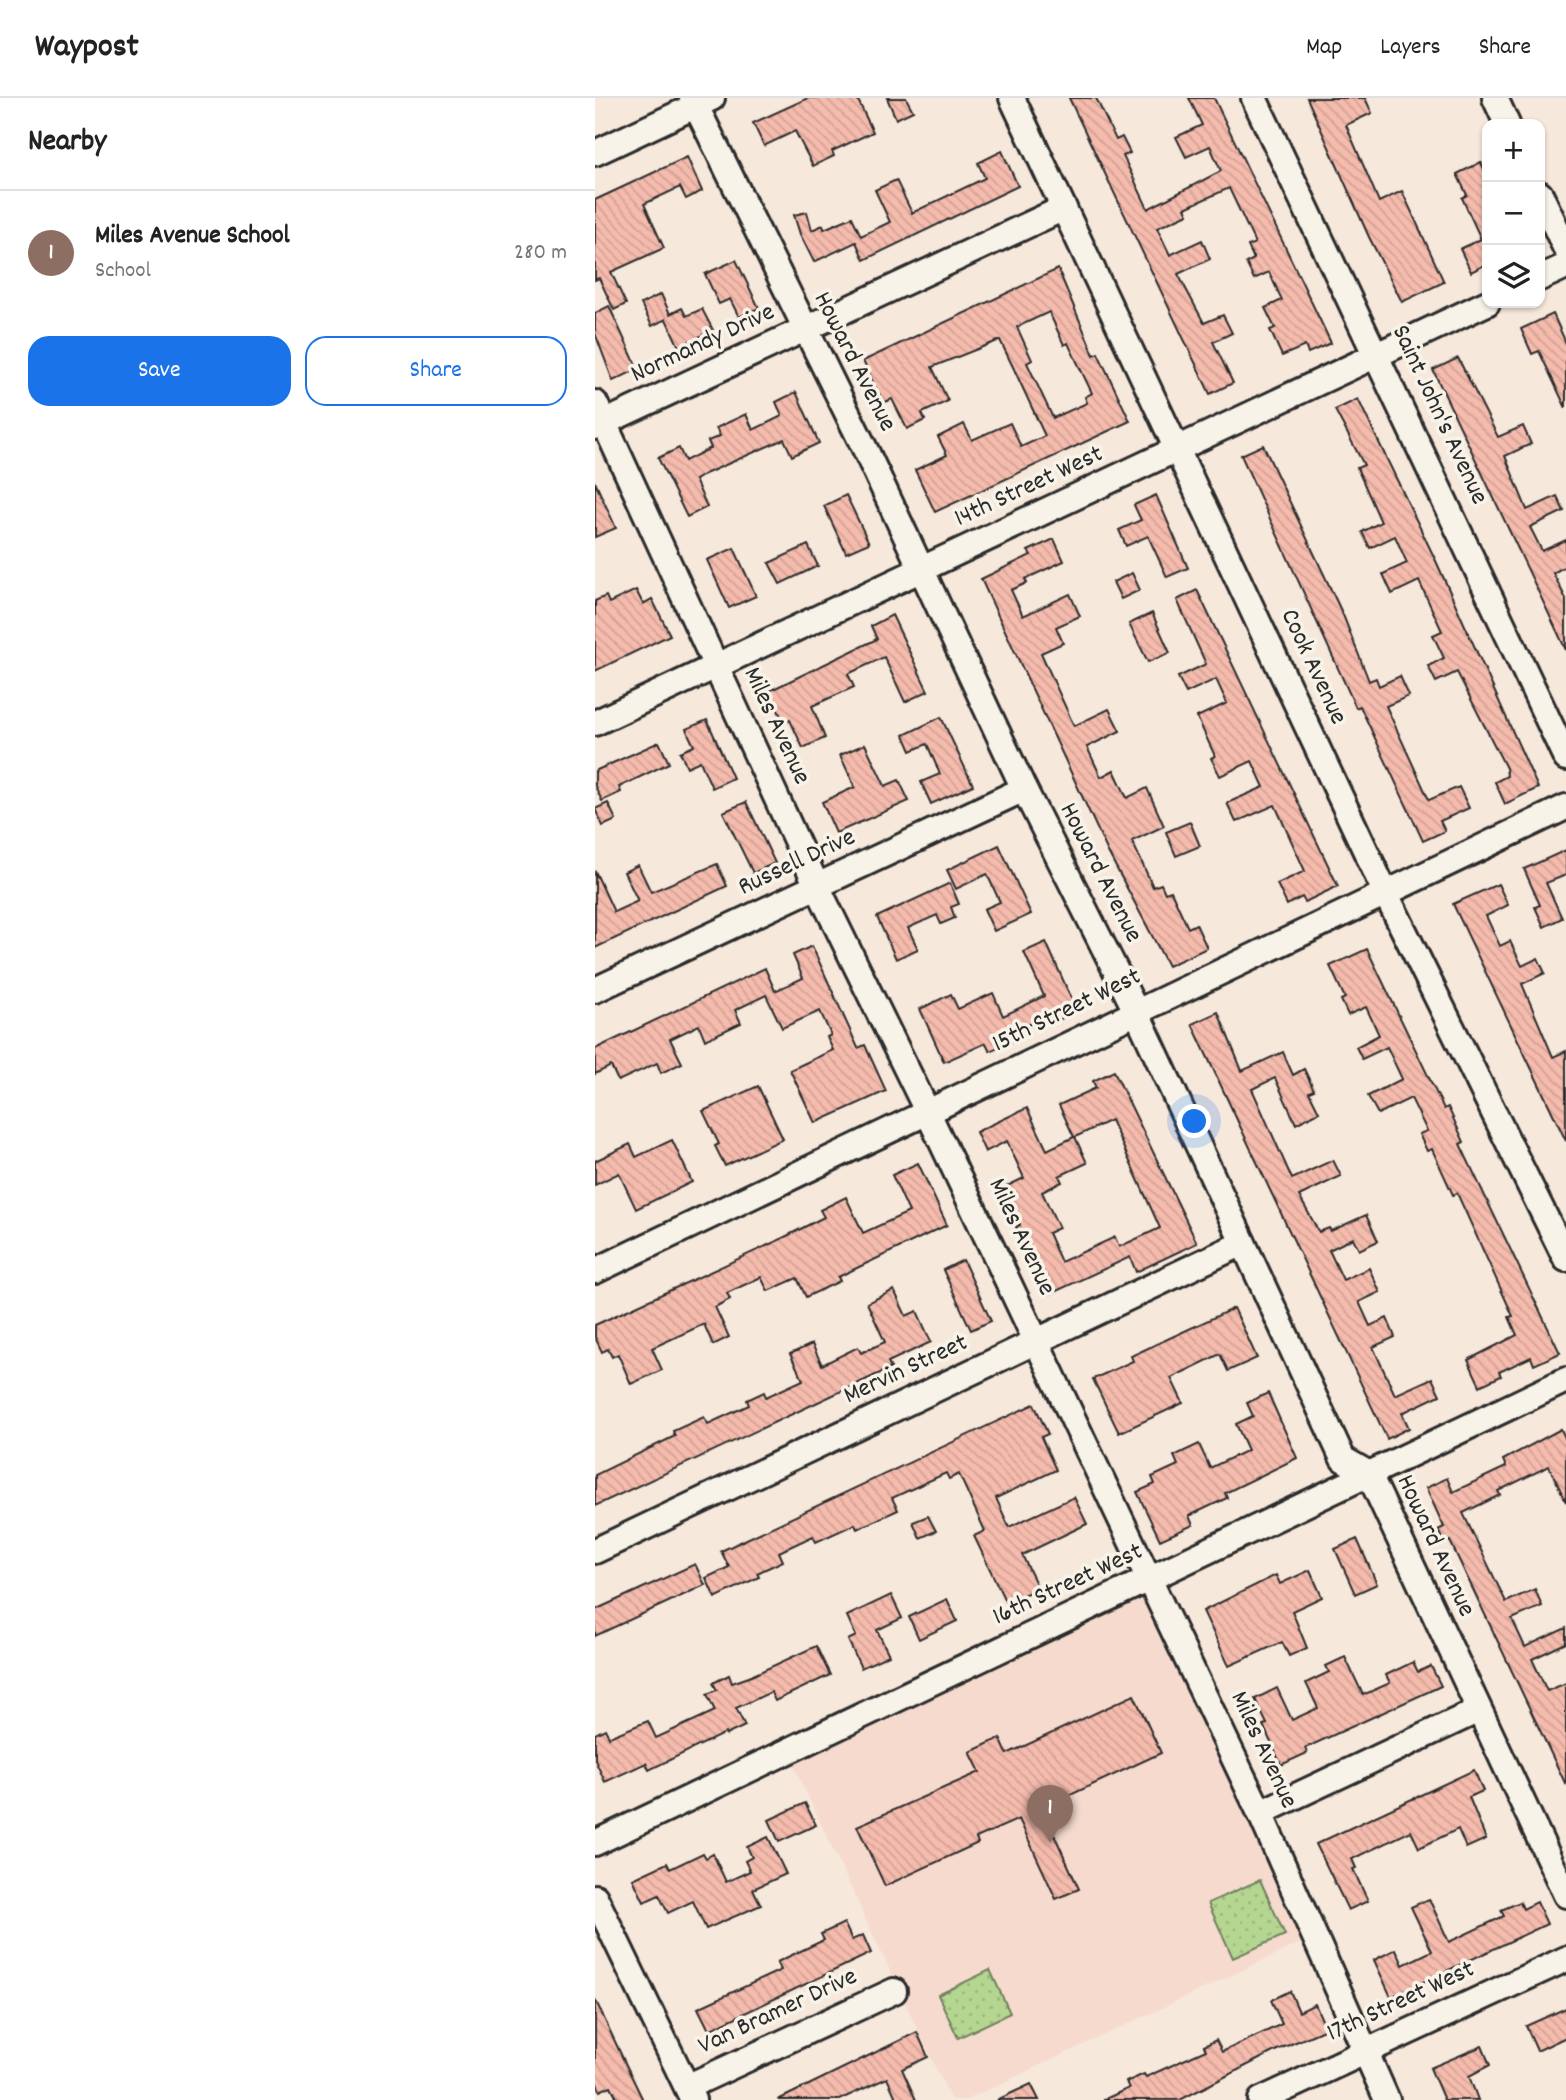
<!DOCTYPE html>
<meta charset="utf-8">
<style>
:root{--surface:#fff;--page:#f6f6f6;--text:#222;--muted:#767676;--line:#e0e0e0;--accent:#1a73e8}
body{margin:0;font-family:Dekko,sans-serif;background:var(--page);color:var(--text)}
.controls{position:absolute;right:21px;top:21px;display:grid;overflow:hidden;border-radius:14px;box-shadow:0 2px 5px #0004}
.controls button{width:63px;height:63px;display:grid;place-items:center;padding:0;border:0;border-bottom:2px solid var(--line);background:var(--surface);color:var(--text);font:35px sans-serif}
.you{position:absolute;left:600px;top:1024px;width:24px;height:24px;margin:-18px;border:5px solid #fff;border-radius:50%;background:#1a73e8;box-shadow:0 0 0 10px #1a73e833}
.badge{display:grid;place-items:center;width:46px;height:46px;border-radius:50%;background:var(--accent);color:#fff;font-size:23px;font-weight:700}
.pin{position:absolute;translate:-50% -58px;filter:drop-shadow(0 2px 4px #0008)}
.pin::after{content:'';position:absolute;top:37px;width:24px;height:21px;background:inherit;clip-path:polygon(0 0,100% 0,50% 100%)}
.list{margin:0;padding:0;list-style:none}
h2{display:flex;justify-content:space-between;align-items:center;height:91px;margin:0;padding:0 28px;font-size:30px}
h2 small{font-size:23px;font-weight:400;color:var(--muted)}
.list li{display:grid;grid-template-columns:46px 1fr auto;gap:21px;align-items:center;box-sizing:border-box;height:126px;padding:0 28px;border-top:2px solid var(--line)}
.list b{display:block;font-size:26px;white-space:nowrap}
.list p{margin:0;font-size:23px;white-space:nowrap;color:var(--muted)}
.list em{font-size:23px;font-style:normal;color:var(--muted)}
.actions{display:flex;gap:14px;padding:21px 28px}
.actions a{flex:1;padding:16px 0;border:2px solid var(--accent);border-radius:21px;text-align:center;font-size:24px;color:var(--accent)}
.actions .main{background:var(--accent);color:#fff}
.icon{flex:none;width:38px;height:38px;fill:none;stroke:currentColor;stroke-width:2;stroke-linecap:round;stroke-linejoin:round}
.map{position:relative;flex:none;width:971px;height:2002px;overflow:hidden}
header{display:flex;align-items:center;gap:42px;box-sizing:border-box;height:98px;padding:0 35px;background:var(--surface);border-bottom:2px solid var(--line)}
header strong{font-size:33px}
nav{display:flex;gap:38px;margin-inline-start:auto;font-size:24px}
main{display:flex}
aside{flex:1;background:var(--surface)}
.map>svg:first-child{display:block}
</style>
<header>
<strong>Waypost</strong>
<nav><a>Map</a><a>Layers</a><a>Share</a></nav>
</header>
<main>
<aside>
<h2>Nearby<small></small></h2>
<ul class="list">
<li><span class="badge" style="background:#8d6e63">1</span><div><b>Miles Avenue School</b><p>School</p></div><em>280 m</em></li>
</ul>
<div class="actions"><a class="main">Save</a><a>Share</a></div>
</aside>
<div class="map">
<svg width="971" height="2002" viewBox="0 0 971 2002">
<defs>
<pattern id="grass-dots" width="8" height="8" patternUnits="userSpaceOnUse" patternTransform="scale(1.75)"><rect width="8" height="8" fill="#b4d690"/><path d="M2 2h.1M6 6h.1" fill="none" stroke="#9bb87c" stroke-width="1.8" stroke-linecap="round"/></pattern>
<pattern id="building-back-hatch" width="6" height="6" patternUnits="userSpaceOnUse" patternTransform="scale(1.75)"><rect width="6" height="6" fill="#f5bbad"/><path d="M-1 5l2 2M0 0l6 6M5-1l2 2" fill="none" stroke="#d2a195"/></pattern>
</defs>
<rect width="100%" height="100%" fill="#f7e8dc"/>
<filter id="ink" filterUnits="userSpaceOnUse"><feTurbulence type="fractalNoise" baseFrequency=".0143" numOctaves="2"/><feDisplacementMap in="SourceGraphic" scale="14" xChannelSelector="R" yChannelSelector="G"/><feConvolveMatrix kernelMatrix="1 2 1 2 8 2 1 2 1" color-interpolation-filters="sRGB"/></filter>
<g filter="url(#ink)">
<polygon fill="#f6dace" points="553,1483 720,1838 371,2002 356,2002 191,1652"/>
<g fill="url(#grass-dots)" stroke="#70805e" stroke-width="2">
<polygon points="665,1782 690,1837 638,1860 613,1805"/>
<polygon points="395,1872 415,1915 363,1940 343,1897"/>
</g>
<g fill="url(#building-back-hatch)" stroke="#2b2b2b" stroke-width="2" fill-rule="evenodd">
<polygon points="213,0 262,0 278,34 237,53 239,58 218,68 200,33 169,48 158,25"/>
<polygon points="292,0 311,0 318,13 301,21"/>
<polygon points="474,0 501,0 521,42 527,39 535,55 528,58 553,111 626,73 615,48 591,59 581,39 607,27 594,0 619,0 736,245 713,255 710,248 687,258 675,232 680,230 670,210 687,202 674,174 659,181 651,165 659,161 653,148 660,145 634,90 590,110 593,116 562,130 575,157 607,142 615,161 583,176 609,225 628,217 637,235 618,244 638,285 615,296"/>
<polygon points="712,0 770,0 777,15 751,27 784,104 807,93 849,184 807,204 774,139"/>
<polygon points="407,53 423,88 269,162 261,144 219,164 205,136 199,117 212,114 217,132 228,127 229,131 257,119 266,138 295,124 280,92 301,82 317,115 390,80 383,65"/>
<polygon points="92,59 107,93 91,101 85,89 49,106 69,150 16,174 31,206 19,212 4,180 0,182 0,102"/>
<polygon points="886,64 892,78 892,166 876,174 865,151 886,141 867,100 872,97 862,76"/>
<polygon points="141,162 164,210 144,219 135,201 124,206 110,176"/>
<path d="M463,171L499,257L503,255L535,323L340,414L320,372L352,357L343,339L369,326L377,342L415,325L426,349L450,338L419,271L405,242L337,269L353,303L327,315L330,322L312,331L297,301L288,305L268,263ZM454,214L469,247L473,245L497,295L490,299L492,305L458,320L432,265L437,262L422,229Z"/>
<polygon points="66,196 75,216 87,210 91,218 107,211 118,232 84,249 71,221 57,228 46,206"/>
<polygon points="14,208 43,271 18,283 0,235 0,215"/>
<polygon points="958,216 971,245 971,310 944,253 937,256 926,231"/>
<polygon points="863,260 903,339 928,328 936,346 910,358 932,412 962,398 969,413 935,429 947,453 971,442 971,468 958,475 971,501 971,552 838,272"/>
<polygon points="201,294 224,345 197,358 189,341 110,376 100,382 112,409 92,419 63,360 84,350 90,363 116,350 113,343 125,338 121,330 151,316 158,332 187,318 181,304"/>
<polygon points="763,301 841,463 943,690 910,706 900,684 912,678 911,670 862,574 841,584 833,568 849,560 838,537 847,533 824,483 797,496 788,476 812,465 800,438 775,450 767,434 786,424 762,370 769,367 740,312"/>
<polygon points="668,347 748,517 774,583 781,580 784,588 805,578 814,598 791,608 834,702 864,689 874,710 845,723 850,733 828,743 765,608 761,610 646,357"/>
<polygon points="0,384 21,430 0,439"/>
<polygon points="251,397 274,445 251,455 229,408"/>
<polygon points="561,397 593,470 572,479 553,438 531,448 524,432 546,422 539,407"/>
<polygon points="459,441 469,463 430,481 432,485 416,492 428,518 475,496 485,518 461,529 468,545 446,555 479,628 514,611 525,633 492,649 506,679 519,672 532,700 552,690 569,728 537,743 558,789 566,786 570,795 576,793 593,830 601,826 612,850 573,868 513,754 386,481 436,457 433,453"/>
<polygon points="213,447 223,468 185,486 174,465"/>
<polygon points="139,450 161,498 134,510 112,462"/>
<polygon points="537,475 545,492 526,501 518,484"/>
<polygon points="41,492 48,506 57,501 75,537 0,573 0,503 11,498 14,505"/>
<polygon points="602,492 743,788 710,804 707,799 692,807 682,786 710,773 680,707 641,724 632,705 669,689 657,663 625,678 616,660 620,658 602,619 632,605 621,581 591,595 583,579 611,566 582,502"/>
<polygon points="557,515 575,555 553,564 534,526"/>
<polygon points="297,517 333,593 310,604 289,559 253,576 259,589 217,608 230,640 208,650 195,622 189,625 174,593 282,541 276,528"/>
<polygon points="346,619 378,687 336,706 326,684 345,676 332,646 316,653 309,637"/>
<polygon points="112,622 138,680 117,690 105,663 92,669 85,654 99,648 91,631"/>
<polygon points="64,644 74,665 24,689 26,694 7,703 0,688 0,673"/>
<polygon points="270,646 290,688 304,682 314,703 241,735 227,704 260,689 245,657"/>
<polygon points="151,704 180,765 158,775 128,714"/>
<polygon points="13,705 21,722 8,728 0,711"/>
<polygon points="595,724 605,748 581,758 571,734"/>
<polygon points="404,747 436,816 399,833 389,811 405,804 392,776 361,791 352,772"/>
<polygon points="971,752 971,777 951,785 967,820 949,829 940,809 945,807 929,771"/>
<polygon points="122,766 132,788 0,850 0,773 19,814 43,803 29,774 43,767 56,794"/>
<polygon points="355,785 364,806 356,809 360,820 346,826 342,817 313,830 323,851 301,861 282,819"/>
<polygon points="903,786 913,807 891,818 905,848 915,843 927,868 943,860 950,875 927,886 958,959 971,953 971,1043 858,806"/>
<polygon points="451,844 482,913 453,927 449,919 416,935 419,942 395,953 391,945 349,964 325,911 356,896 363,911 398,895 408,918 449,898 429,854"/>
<polygon points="217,848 263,950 270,947 291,993 220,1025 195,972 238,952 232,939 236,937 225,913 187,930 171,897 140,912 146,925 110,942 104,927 75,941 87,965 66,975 62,965 23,983 16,968 0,976 0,951 170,870 180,893 208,880 198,857"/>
<polygon points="772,851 849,1011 853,1009 869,1044 865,1046 965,1255 939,1267 936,1259 904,1274 906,1278 885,1288 873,1262 922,1237 914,1219 918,1218 862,1095 858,1097 837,1051 832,1053 824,1036 832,1033 816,1000 783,1016 773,998 807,981 792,949 767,961 761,949 784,937 771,909 753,917 746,902 750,900 735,868"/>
<polygon points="623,914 647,973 688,954 698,977 709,971 719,992 714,994 724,1014 701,1026 680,980 657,991 697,1081 738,1062 746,1078 704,1098 724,1134 734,1130 736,1133 771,1117 783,1143 764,1152 758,1140 734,1152 748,1182 774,1170 785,1194 764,1204 775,1228 792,1220 800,1239 778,1249 800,1297 837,1280 845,1297 807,1315 814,1330 792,1341 597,926"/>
<path d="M519,973L602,1145L541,1174L535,1159L455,1196L421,1129L425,1127L408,1090L429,1080L412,1043L390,1054L381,1034L432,1010L452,1052L479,1039L464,1007L501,990L498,983ZM516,1022L565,1130L524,1149L520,1139L466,1164L453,1135L464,1130L447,1094L467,1084L464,1078L492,1065L480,1039Z"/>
<polygon points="163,988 188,1041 130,1068 120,1048 124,1046 108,1013"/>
<polygon points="77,1042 97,1084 41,1111 24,1075 0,1087 0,1063 35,1046 41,1059"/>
<polygon points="323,1065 352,1127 243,1179 245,1183 211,1199 202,1180 173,1193 166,1179 132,1195 135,1201 120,1209 134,1239 118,1247 109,1226 57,1250 67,1272 36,1286 23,1256 17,1259 13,1251 7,1254 0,1239 0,1227 184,1142 229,1119 225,1112 251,1099 268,1135 314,1114 297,1077"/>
<polygon points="368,1162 396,1223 376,1232 348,1172"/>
<polygon points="299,1192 311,1218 322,1213 336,1244 293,1264 296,1270 0,1408 0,1377 80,1338 78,1333 109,1319 113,1326 154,1307 152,1302 169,1294 171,1299 208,1282 195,1256 217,1246 227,1267 263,1249 266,1255 290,1244 272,1205"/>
<polygon points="639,1210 662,1260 633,1273 625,1256 576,1280 588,1305 524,1335 498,1281 538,1263 536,1258"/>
<polygon points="673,1295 702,1360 630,1395 632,1400 594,1418 598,1427 565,1442 542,1394 560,1386 557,1379 583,1367 579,1358 604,1346 615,1370 653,1352 641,1326 658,1318 652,1305"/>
<polygon points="439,1306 453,1336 446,1339 461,1372 401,1400 414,1429 479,1399 492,1426 427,1457 443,1490 411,1505 379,1438 390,1433 364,1376 354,1381 351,1375 297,1400 303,1412 262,1431 260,1426 221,1444 218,1438 184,1454 188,1463 162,1475 164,1479 120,1500 111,1480 134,1469 126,1453"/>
<polygon points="966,1331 971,1342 971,1404 954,1368 903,1393 905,1397 868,1415 911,1504 940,1491 947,1508 917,1521 930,1549 971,1530 971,1545 937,1561 952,1593 971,1585 971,1687 855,1443 849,1445 843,1432 849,1429 831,1390 852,1380 858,1394 911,1369 908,1362"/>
<polygon points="333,1418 341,1433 325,1440 318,1424"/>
<polygon points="762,1441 782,1486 760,1496 740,1451"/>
<polygon points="100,1466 110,1487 0,1538 0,1512"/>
<polygon points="715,1472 727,1499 697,1513 712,1550 694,1558 687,1544 634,1568 608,1513 681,1477 685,1486"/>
<polygon points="296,1497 307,1520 282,1532 294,1557 266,1570 253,1542 261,1538 252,1518"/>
<polygon points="352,1501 362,1523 324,1541 314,1519"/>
<polygon points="221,1548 235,1577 180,1603 176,1594 141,1610 150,1628 131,1637 130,1635 54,1672 51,1665 10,1684 0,1662 0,1636 10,1631 14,1639 53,1623 61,1640 120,1613 112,1596 122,1592 118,1585 134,1577 137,1585 154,1579"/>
<polygon points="750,1559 768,1597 795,1585 791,1577 818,1564 823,1574 836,1568 846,1588 710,1650 712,1655 686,1667 668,1627 672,1626 660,1601 682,1590 697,1622 723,1610 711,1585 734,1574 731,1568"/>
<polygon points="539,1597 566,1655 447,1710 484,1791 461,1801 424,1721 381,1740 383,1745 290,1788 262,1728 385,1674 375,1654 405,1640 412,1656"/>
<polygon points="879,1672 888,1693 874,1699 891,1741 871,1750 863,1731 824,1750 816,1733 757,1761 761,1770 758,1771 773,1803 753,1812 721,1746"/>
<polygon points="210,1705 221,1727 184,1744 174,1722"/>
<polygon points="173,1739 191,1776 158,1791 166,1807 111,1831 98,1803 73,1815 64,1797 49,1804 38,1781 72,1765 75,1771 108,1755 111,1760 118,1756 131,1784 155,1773 150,1763 157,1759 152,1749"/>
<polygon points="834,1801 854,1844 909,1818 906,1812 925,1804 928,1811 942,1804 952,1826 796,1899 779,1862 801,1851 808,1867 837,1853 816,1809"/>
<polygon points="249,1825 257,1842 268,1837 276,1855 114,1932 103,1910 186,1872 182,1864 229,1842 226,1836"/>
<polygon points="695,1893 704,1914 720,1906 731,1931 680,1953 585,2002 508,2002 534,1990 531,1984 549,1976 551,1979 611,1952 609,1948 621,1942 627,1954 687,1926 676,1902"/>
<polygon points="0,1901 31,1967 48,2002 23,2002 16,1988 5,1993 0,1981"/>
<polygon points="971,1910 971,1939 942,1953 931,1928"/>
<polygon points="322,1934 333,1959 307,1971 321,2002 302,2002 292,1980 244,2002 183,2002"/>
<polygon points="887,1948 895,1967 874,1978 883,2002 849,2002 835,1970"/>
<polygon points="436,1986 444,2002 402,2002"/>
</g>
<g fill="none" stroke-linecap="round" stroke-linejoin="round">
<defs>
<g id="minor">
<polyline points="97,0 272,355 429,691 541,913 748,1361 774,1376 971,1797"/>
<polyline points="417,0 790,794 971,1161"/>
<polyline points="659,0 971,660"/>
<polyline points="900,0 912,26"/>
<polyline points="0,55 117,0"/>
<polyline points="945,96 971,151"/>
<polyline points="945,180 971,168"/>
<polyline points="0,305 222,788 332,1013 665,1715 792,2002"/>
<polyline points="0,329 469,110"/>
<polyline points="0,625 892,205"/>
<polyline points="0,892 429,691"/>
<polyline points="0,1173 971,709"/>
<polyline points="0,1453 648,1145"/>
<polyline points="665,1715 884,1612"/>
<polyline points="0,1745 971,1282"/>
<polyline points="0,1799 98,2002"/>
<polyline points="92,1989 299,1893"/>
<polyline points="666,2002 971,1861"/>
</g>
</defs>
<use href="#minor" stroke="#2b2b2b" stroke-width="30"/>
<use href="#minor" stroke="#f7f3e8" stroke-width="24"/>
</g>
</g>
<g text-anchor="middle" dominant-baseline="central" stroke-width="7" stroke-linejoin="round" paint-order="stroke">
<g font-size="26" fill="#2b2b2b" stroke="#f7f3e8">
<text transform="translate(108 246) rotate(-25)">Normandy Drive</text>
<text transform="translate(259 264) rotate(63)">Howard Avenue</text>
<text transform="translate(844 317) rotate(65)">Saint John's Avenue</text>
<text transform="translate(434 389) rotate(-25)">14th Street West</text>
<text transform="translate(718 569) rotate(65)">Cook Avenue</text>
<text transform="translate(181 628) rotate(65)">Miles Avenue</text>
<text transform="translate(202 765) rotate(-25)">Russell Drive</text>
<text transform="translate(505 775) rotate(63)">Howard Avenue</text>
<text transform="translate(472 913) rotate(-26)">15th Street West</text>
<text transform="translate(426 1139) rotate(65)">Miles Avenue</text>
<text transform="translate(311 1272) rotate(-25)">Mervin Street</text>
<text transform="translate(840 1448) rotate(65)">Howard Avenue</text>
<text transform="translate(473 1487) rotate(-25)">16th Street West</text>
<text transform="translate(668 1652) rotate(65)">Miles Avenue</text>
<text transform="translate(806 1904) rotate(-25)">17th Street West</text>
<text transform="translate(183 1914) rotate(-25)">Van Bramer Drive</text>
</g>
</g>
</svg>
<div class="controls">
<button>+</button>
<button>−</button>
<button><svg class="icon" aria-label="layers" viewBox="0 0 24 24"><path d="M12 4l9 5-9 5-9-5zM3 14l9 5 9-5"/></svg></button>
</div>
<div class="you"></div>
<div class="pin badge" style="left:455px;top:1745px;background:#8d6e63">1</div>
</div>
</main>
